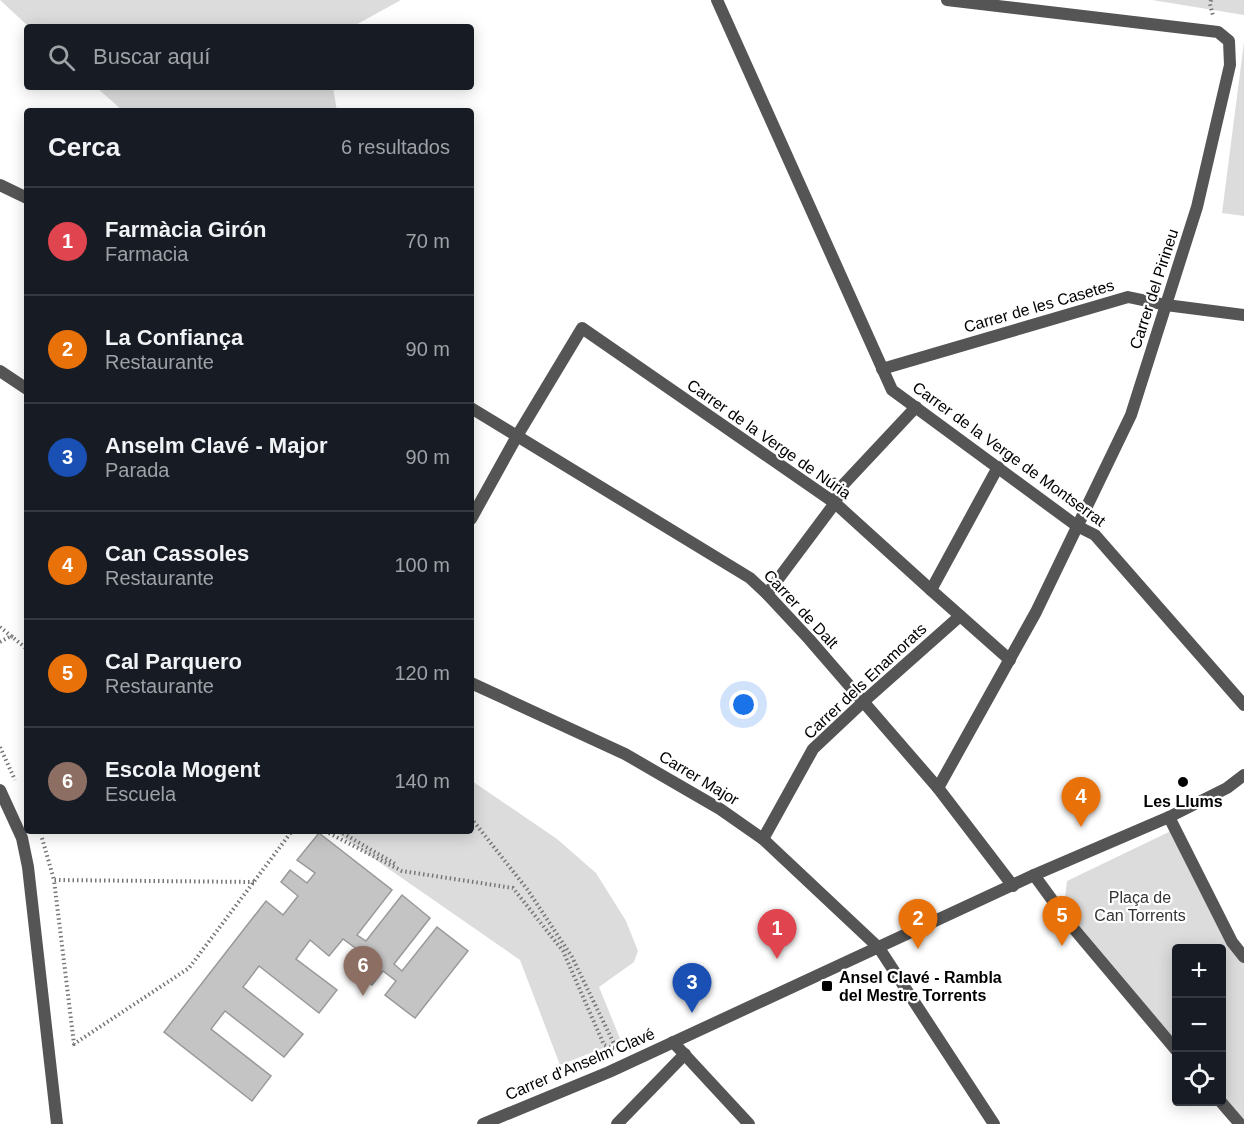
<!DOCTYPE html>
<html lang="es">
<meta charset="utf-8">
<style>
:root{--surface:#171b24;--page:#242831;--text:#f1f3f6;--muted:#9ea1a6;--line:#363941;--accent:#0b8043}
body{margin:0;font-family:Arial,sans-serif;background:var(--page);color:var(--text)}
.controls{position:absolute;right:18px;bottom:18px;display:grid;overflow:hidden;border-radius:6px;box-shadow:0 3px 15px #0003}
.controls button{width:54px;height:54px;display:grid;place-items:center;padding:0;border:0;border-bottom:2px solid var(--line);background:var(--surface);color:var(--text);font:30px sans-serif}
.you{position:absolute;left:744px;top:705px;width:21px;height:21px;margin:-15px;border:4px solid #fff;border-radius:50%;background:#1a73e8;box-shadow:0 0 0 9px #1a73e833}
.badge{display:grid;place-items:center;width:39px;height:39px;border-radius:50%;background:var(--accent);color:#fff;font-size:20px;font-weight:700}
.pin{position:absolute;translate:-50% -50px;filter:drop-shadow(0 2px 3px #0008)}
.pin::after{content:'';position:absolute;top:32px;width:21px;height:18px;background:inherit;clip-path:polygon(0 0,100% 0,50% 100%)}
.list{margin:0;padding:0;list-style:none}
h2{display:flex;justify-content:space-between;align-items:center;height:78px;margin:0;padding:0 24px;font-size:26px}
h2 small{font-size:20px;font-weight:400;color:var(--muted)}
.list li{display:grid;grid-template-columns:39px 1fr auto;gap:18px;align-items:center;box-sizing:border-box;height:108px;padding:0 24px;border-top:2px solid var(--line)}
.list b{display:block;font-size:22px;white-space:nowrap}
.list p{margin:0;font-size:20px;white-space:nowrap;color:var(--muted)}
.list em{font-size:20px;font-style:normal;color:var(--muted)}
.icon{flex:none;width:33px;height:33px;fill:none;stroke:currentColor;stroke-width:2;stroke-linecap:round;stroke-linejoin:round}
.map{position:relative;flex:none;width:1244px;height:1124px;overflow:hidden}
.search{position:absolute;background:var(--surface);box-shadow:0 3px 15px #0003;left:24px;top:24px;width:450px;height:66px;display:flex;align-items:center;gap:15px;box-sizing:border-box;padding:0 21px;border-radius:6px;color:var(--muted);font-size:22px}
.panel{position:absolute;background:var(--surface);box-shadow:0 3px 15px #0003;left:24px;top:108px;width:450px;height:726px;border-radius:6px}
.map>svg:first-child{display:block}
</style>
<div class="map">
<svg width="1244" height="1124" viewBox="0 0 1244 1124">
<rect width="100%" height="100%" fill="#fff"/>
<g fill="#dcdcdc">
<polygon points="0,0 401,0 352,27 29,27"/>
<polygon points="1152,0 1244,0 1244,15"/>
<polygon points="1244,42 1244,216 1222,213"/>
<polygon points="96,87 333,87 337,111 123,111"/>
<polygon points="471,778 475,783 557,839 596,873 626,921 638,951 634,962 599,987 621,1041 560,1065 520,960 334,831 471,831"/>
<polygon points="1175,829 1244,962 1244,1123 1222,1097 1222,948 1176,948 1176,1045 1108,965 1064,906 1067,881"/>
</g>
<polygon fill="#c4c4c4" stroke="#999" stroke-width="1.5" points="319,833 392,890 357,935 366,941 402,895 430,918 394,964 402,971 437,927 468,951 415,1018 385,995 396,981 383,971 372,985 347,965 358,950 343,939 329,956 310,940 296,959 337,990 319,1013 259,966 243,987 303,1034 284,1057 225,1011 211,1029 271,1076 252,1101 164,1032 266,901 283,915 298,896 281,882 290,870 307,883 315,873 297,860"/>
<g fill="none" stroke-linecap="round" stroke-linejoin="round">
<g stroke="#777" stroke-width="4" stroke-dasharray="1.5 3" stroke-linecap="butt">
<polyline points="1211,0 1210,4 1213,16"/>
<polyline points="0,627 27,649"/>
<polyline points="0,642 11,636 13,637"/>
<polyline points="0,747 15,780"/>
<polyline points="471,818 527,889 572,957 617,1050"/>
<polyline points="325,831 402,871 513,888 563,951 604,1045 617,1050"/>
<polyline points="339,831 397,865"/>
<polyline points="42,838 54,880"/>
<polyline points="254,882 54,880 74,1044 189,968 292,831"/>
</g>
<g stroke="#555" stroke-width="12">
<polyline points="717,0 892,390 1077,526 1095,535 1244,705"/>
<polyline points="0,185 27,198"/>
<polyline points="882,369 1128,297 1166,305 1244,315"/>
<polyline points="0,371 27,389"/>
<polyline points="471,408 750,578 767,594 809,639 938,788 1013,886"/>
<polyline points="471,519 517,436 582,328 835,503 931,590 1010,660"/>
<polyline points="931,590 998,467"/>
<polyline points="767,594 835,503 842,486 916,407"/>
<polyline points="471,683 625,754 720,809 763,839 879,948 994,1124"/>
<polyline points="938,788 1036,612 1131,415 1197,207 1230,65 1229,41 1218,32 947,0"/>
<polyline points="0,790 22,838 28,867 57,1124"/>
<polyline points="1169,817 1232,942 1244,957"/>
<polyline points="763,839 813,749 863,702 960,616"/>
<polyline points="673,1042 749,1124"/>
<polyline points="617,1124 685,1054"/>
</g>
<g stroke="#555" stroke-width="12">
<polyline points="1034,875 1069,923 1176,1050"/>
<polyline points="1221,1102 1240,1124"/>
<polyline points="483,1124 609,1072 1034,875 1169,817 1227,788 1244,775"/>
</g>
</g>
<g fill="#000" stroke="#fff" stroke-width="2">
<circle cx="1183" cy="782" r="6"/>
<rect x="821" y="980" width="12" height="12" rx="3"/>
</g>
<g text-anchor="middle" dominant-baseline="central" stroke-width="4.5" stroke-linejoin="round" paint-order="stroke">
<g font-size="16" fill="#000" stroke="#fff">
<text transform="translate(1154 289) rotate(-72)">Carrer del Pirineu</text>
<text transform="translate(1039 306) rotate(-16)">Carrer de les Casetes</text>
<text transform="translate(769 439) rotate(35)">Carrer de la Verge de Núria</text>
<text transform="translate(1009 454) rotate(36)">Carrer de la Verge de Montserrat</text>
<text transform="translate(801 609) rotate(47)">Carrer de Dalt</text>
<text transform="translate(865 681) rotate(-43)">Carrer dels Enamorats</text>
<text transform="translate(699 778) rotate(31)">Carrer Major</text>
<text transform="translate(580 1064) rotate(-23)">Carrer d'Anselm Clavé</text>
</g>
<g font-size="16" font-weight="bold" fill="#000" stroke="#fff">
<text x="1183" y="801">Les Llums</text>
<text x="839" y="977" text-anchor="start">Ansel Clavé - Rambla<tspan x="839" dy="18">del Mestre Torrents</tspan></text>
</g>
<g font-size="16" fill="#333" stroke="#fff">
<text x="1140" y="897">Plaça de<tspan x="1140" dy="18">Can Torrents</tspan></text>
</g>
</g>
</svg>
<div class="controls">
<button>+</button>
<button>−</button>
<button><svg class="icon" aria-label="locate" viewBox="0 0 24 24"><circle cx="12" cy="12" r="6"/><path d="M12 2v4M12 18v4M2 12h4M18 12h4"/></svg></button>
</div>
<div class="you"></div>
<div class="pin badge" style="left:777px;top:959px;background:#e0444e">1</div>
<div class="pin badge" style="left:918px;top:949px;background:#e8710a">2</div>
<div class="pin badge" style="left:692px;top:1013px;background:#1a4fb4">3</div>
<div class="pin badge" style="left:1081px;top:827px;background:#e8710a">4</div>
<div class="pin badge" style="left:1062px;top:946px;background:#e8710a">5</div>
<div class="pin badge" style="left:363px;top:996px;background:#8d6e63">6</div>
<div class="search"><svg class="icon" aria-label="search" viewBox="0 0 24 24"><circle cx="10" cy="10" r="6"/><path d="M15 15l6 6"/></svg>Buscar aquí</div>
<section class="panel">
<h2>Cerca<small>6 resultados</small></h2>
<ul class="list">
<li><span class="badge" style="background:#e0444e">1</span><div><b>Farmàcia Girón</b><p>Farmacia</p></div><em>70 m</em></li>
<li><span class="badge" style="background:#e8710a">2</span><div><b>La Confiança</b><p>Restaurante</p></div><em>90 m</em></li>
<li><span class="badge" style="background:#1a4fb4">3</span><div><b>Anselm Clavé - Major</b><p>Parada</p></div><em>90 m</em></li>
<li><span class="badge" style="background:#e8710a">4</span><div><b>Can Cassoles</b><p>Restaurante</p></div><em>100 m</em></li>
<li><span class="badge" style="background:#e8710a">5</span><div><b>Cal Parquero</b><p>Restaurante</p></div><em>120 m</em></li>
<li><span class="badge" style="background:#8d6e63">6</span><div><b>Escola Mogent</b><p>Escuela</p></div><em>140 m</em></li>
</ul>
</section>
</div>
